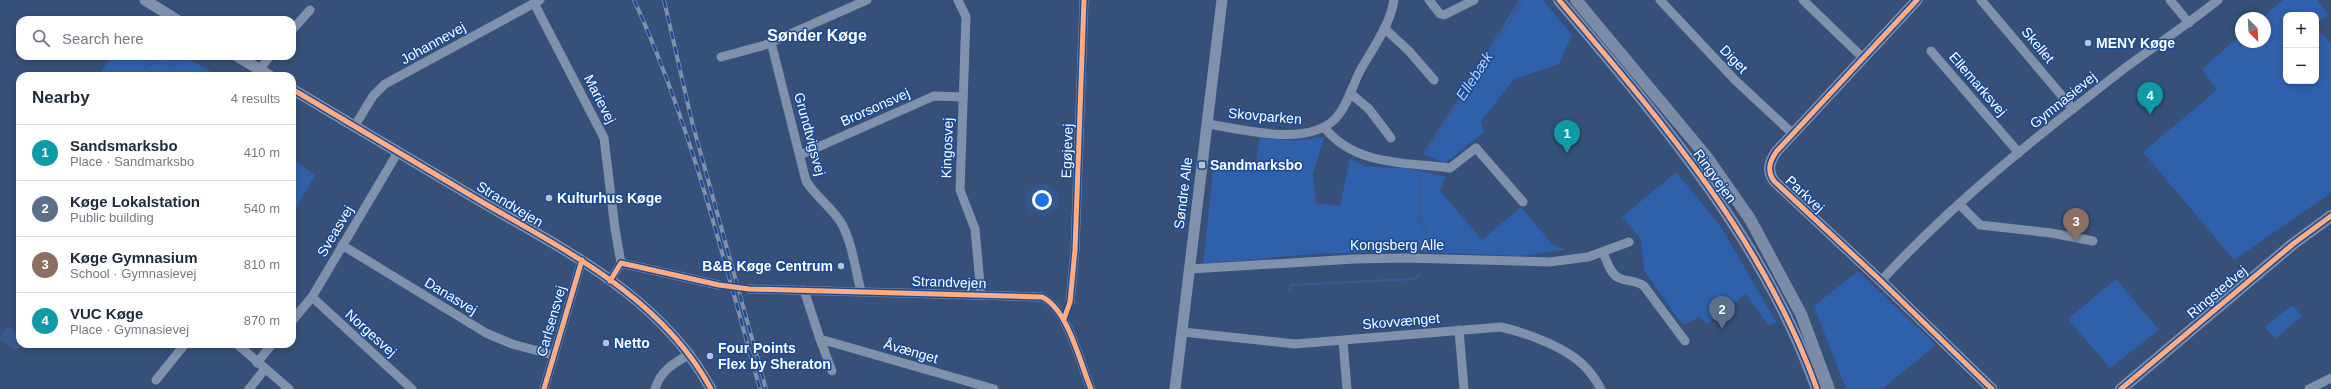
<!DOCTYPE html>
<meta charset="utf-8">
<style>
:root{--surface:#fff;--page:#f6f6f7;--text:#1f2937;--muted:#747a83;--line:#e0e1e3;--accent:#646e7c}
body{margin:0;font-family:Arial,sans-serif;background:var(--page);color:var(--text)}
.controls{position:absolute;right:12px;top:12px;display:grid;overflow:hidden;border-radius:8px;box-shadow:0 2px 6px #0003}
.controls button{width:36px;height:36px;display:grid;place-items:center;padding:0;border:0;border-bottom:1px solid var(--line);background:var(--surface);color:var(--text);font:20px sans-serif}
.compass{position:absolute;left:2235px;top:12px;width:36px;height:36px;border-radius:50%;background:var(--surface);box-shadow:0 2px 6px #0003;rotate:156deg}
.you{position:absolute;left:1042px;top:200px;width:14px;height:14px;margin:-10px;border:3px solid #fff;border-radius:50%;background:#1a73e8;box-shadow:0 0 0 6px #1a73e833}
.badge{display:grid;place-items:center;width:26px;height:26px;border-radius:50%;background:var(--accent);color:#fff;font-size:13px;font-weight:700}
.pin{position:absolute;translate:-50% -33px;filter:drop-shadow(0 1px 2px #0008)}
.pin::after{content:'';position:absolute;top:21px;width:14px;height:12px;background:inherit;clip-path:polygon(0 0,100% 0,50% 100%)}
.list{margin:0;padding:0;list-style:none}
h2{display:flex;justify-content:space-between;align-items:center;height:52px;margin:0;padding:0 16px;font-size:17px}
h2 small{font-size:13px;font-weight:400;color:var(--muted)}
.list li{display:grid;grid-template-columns:26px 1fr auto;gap:12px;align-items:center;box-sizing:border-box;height:56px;padding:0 16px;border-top:1px solid var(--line)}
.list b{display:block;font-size:15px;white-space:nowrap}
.list p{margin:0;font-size:13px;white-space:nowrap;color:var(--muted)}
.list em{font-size:13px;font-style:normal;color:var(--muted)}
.icon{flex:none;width:22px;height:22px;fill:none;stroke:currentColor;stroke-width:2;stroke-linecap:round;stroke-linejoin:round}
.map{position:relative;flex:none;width:2331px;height:389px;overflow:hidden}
.search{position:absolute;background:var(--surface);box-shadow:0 2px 6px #0003;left:16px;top:16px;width:280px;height:44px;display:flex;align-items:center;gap:10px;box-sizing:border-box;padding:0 14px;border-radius:12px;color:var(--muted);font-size:15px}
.panel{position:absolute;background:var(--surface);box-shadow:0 2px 6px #0003;left:16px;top:72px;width:280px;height:276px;border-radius:12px}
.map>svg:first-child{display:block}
</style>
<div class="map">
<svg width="2331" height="389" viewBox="0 0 2331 389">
<rect width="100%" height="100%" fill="#365079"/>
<g fill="#2f60ab">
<polygon points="1519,0 1543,0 1572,35 1559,64 1514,79 1481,121 1484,132 1445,163 1423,154"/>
<polygon points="2283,0 2317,0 2328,14 2316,24 2316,15 2286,15 2286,81 2316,81 2316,26 2331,44 2331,193 2234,260 2143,152 2217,90 2202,69 2241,35 2241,42 2265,42 2265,18 2262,18"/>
<polygon points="111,56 186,58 210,71 207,76 82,76 99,75"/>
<polygon points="1260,135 1294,141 1324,137 1313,174 1316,203 1340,206 1350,158 1365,166 1413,169 1446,177 1440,191 1482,240 1521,207 1552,244 1564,250 1520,256 1399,251 1312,254 1203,264 1214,164 1255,169"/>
<polygon points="292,159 315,175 292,215"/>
<polygon points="1676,172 1721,227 1776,322 1769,326 1746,294 1707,324 1699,317 1683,325 1644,271 1641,239 1622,217"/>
<polygon points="1858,271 1936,345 1882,389 1846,389 1814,306"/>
<polygon points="2116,279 2159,330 2110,368 2068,319"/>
<polygon points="2292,305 2302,316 2275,339 2265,327"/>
</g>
<path fill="#395a90" d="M8,327H12C16,335 25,340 18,349L14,350L0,340L2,332Z"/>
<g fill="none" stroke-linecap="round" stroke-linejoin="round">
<g stroke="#395a90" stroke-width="2.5">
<path d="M139,76C146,61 159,62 173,66"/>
<polyline points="1425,152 1523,0"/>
<polyline points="1419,175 1419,218 1427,234"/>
<polyline points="1290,291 1291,285 1413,279 1421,274"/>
</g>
<g stroke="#7f91ab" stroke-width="9">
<polyline points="958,0 966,17 960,190 975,229 981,295"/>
<polyline points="1429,0 1440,14 1444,15 1474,0"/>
<polyline points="1660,0 1735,80 1792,133"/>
<polyline points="1803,0 1862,57"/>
<polyline points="1981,0 2073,109"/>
<polyline points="2170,0 2189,23"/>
<polyline points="534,3 604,138 615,229 621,263"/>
<polyline points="1384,28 1409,51 1434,80"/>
<polyline points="292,30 310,10"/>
<path d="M771,42L806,181C816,197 830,206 840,221C852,240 855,269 861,291"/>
<polyline points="1931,51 2019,153"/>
<polyline points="721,57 765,45 867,0"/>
<polyline points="259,70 270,56"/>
<polyline points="1350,93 1369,109 1391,138"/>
<path d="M1207,124C1243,129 1308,148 1336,118C1348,105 1352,86 1360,71C1372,49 1390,26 1394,0"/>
<polyline points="354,127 373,96 385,84 540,0"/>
<path d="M1324,127C1354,166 1406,162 1450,168L1476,148L1523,202"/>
<polyline points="800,155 934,96 963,97"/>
<polyline points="1959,204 1980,225 2051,233 2093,241"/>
<polyline points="342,245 486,333 512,344 553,355"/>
<path d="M1603,253C1607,261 1610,274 1619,278C1628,282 1636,280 1644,286L1685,341"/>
<polyline points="1190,269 1355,259 1405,258 1549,262 1588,257 1629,242"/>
<polyline points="610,281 621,263 719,285"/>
<path d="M1881,281C1954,201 2040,134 2125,68C2156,45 2188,24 2218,0"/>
<path d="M749,289L1042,297C1068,309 1080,363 1091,389"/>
<polyline points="804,290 820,339 994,389"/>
<polyline points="312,297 412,389"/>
<polyline points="1070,302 1075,250 1084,0"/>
<polyline points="292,321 312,297 398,152"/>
<polyline points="1459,330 1464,389"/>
<path d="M1183,332L1295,344L1501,327C1527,333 1569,348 1587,369C1593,375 1597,382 1601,389"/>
<polyline points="820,339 832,371"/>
<polyline points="1343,341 1347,389"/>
<polyline points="237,344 289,389"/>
<polyline points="257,363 272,344"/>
<polyline points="156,380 185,344"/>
<polyline points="249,389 265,369"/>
<polyline points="544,389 582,260"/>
<path d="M655,389C660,371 674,363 690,354"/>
<polyline points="2309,389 2331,378"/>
</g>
<g stroke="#7f91ab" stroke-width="11">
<polyline points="145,0 177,20"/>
<path d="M1917,0L1776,152C1769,163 1767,171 1774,181L1881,281L1992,389"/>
<polyline points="237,56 270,76"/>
<path d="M292,89C355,127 419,164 482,202C568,252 662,298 711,389"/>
<polyline points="1175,389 1222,0"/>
</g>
<g stroke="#7a8ca8" stroke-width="12">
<path d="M1559,0C1660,119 1764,240 1817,389"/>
<polyline points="1576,0 1706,156 1750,219 1801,314 1829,389"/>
<polyline points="2121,389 2293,244 2331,216"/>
</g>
<defs>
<g id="rail">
<path d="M634,0C691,124 723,258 760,389"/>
<polyline points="664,0 692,122 766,389"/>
</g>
</defs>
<use href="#rail" stroke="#7e90ab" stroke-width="4"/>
<use href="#rail" stroke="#1a4a95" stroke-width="2.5" stroke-dasharray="8" stroke-linecap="butt"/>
<defs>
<g id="cycleway">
<path d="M1559,0C1660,119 1764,240 1817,389"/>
<path d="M1917,0L1776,152C1769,163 1767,171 1774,181L1881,281L1992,389"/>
<path d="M292,89C355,127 419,164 482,202C568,252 662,298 711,389"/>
<path d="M610,281L621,263L719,285L749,289L1042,297C1068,309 1080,363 1091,389"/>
<polyline points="1064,319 1070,302 1075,250 1084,0"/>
<polyline points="544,389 582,260"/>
<polyline points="2121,389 2293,244 2331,216"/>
</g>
</defs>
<use href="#cycleway" stroke="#1a4a95" stroke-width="8"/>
<use href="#cycleway" stroke="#ffac80" stroke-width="5"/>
</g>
<g fill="#b9c2d0" stroke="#1a4a95" stroke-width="1.5">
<circle cx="2088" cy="43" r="4"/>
<rect x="1198" y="161" width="8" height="8" rx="2"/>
<circle cx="549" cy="198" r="4"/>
<circle cx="841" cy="266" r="4"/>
<circle cx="606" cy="343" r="4"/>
<circle cx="710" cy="356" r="4"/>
</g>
<g text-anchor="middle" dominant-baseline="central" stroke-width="3" stroke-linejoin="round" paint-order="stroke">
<g font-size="14" fill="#fff" stroke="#1a4a95">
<text transform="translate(433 43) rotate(-29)">Johannevej</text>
<text transform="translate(2038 45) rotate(50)">Skellet</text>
<text transform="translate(1734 59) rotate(46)">Diget</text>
<text transform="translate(1978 84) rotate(49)">Ellemarksvej</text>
<text transform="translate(600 99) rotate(63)">Marievej</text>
<text transform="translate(2063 100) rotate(-39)">Gymnasievej</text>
<text transform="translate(875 107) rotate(-24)">Brorsonsvej</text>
<text transform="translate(1265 116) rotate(5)">Skovparken</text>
<text transform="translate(810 134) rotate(75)">Grundtvigsvej</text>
<text transform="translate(947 148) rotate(-88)">Kingosvej</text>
<text transform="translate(1067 151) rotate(-88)">Egøjevej</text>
<text transform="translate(1715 176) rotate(54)">Ringvejen</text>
<text transform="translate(1183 193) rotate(-83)">Søndre Alle</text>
<text transform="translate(1805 194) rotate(43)">Parkvej</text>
<text transform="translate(510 204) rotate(31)">Strandvejen</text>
<text transform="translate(335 231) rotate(-59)">Sveasvej</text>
<text x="1397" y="245">Kongsberg Alle</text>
<text transform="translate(949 282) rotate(2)">Strandvejen</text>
<text transform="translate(2217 292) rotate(-40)">Ringstedvej</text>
<text transform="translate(451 296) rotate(31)">Danasvej</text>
<text transform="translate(551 321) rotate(-74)">Carlsensvej</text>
<text transform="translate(1401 321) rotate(-5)">Skovvænget</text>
<text transform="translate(371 333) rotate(42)">Norgesvej</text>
<text transform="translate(911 351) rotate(16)">Åvænget</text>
</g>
<g font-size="14" font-weight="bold" fill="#fff" stroke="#1a4a95" text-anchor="start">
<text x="2096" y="43">MENY Køge</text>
<text x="1210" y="165">Sandmarksbo</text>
<text x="557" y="198">Kulturhus Køge</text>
<text x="833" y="266" text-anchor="end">B&amp;B Køge Centrum</text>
<text x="614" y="343">Netto</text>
<text x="718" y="348">Four Points<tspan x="718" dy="16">Flex by Sheraton</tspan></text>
</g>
<g font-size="15" font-style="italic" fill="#b9d2f6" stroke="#1a4a95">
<text transform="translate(1474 76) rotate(-57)">Ellebæk</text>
</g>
<g font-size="16" font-weight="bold" fill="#fff" stroke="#1a4a95">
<text x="817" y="35">Sønder Køge</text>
</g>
</g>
</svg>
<div class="controls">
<button>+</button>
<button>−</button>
</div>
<svg class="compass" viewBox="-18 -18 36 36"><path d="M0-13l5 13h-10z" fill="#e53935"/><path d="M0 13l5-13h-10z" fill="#747a83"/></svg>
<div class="you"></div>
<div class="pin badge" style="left:1567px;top:153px;background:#0f9aa8">1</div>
<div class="pin badge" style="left:1722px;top:329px;background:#5c6f8a">2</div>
<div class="pin badge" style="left:2076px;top:241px;background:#8d6e63">3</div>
<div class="pin badge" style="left:2150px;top:115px;background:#0f9aa8">4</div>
<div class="search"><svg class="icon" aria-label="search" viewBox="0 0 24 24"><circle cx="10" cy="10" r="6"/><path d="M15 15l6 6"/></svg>Search here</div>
<section class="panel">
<h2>Nearby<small>4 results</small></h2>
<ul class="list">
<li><span class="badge" style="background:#0f9aa8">1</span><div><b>Sandsmarksbo</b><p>Place · Sandmarksbo</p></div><em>410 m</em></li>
<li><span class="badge" style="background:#5c6f8a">2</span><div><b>Køge Lokalstation</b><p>Public building</p></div><em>540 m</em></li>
<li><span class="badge" style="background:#8d6e63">3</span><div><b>Køge Gymnasium</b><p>School · Gymnasievej</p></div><em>810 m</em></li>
<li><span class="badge" style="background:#0f9aa8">4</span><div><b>VUC Køge</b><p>Place · Gymnasievej</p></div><em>870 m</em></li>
</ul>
</section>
</div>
